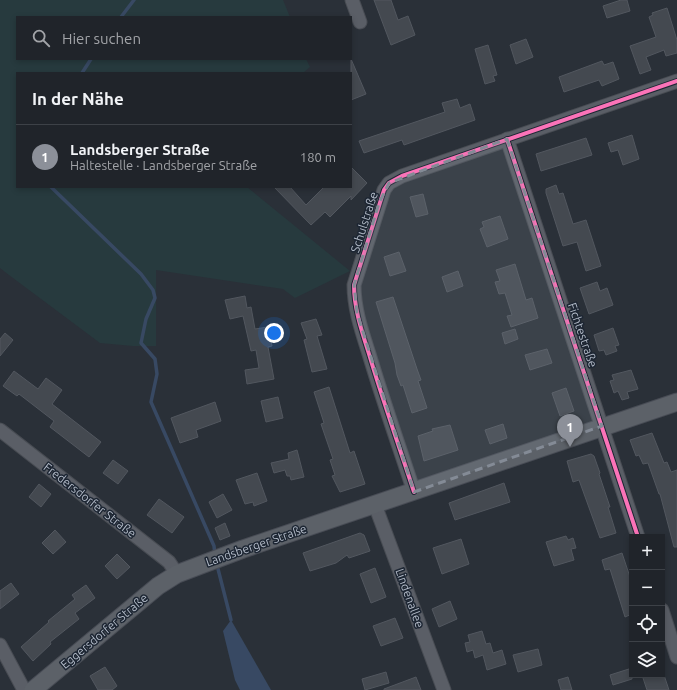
<!DOCTYPE html>
<html lang="de">
<meta charset="utf-8">
<style>
:root{--surface:#20242a;--page:#2d3036;--text:#f1f3f6;--muted:#a2a4a8;--line:#3d4147;--accent:#8c9099}
body{margin:0;font-family:Ubuntu,sans-serif;background:var(--page);color:var(--text)}
.controls{position:absolute;right:12px;bottom:12px;display:grid;overflow:hidden;border-radius:0px;box-shadow:0 2px 6px #0003}
.controls button{width:36px;height:36px;display:grid;place-items:center;padding:0;border:0;border-bottom:1px solid var(--line);background:var(--surface);color:var(--text);font:20px sans-serif}
.you{position:absolute;left:274px;top:333px;width:14px;height:14px;margin:-10px;border:3px solid #fff;border-radius:50%;background:#1a73e8;box-shadow:0 0 0 6px #1a73e833}
.badge{display:grid;place-items:center;width:26px;height:26px;border-radius:50%;background:var(--accent);color:#fff;font-size:13px;font-weight:700}
.pin{position:absolute;translate:-50% -33px;filter:drop-shadow(0 1px 2px #0008)}
.pin::after{content:'';position:absolute;top:21px;width:14px;height:12px;background:inherit;clip-path:polygon(0 0,100% 0,50% 100%)}
.list{margin:0;padding:0;list-style:none}
h2{display:flex;justify-content:space-between;align-items:center;height:52px;margin:0;padding:0 16px;font-size:17px}
h2 small{font-size:13px;font-weight:400;color:var(--muted)}
.list li{display:grid;grid-template-columns:26px 1fr auto;gap:12px;align-items:center;box-sizing:border-box;height:64px;padding:0 16px;border-top:1px solid var(--line)}
.list b{display:block;font-size:15px;white-space:nowrap}
.list p{margin:0;font-size:13px;white-space:nowrap;color:var(--muted)}
.list em{font-size:13px;font-style:normal;color:var(--muted)}
.icon{flex:none;width:22px;height:22px;fill:none;stroke:currentColor;stroke-width:2;stroke-linecap:round;stroke-linejoin:round}
.map{position:relative;flex:none;width:677px;height:690px;overflow:hidden}
.search{position:absolute;background:var(--surface);box-shadow:0 2px 6px #0003;left:16px;top:16px;width:336px;height:44px;display:flex;align-items:center;gap:10px;box-sizing:border-box;padding:0 14px;border-radius:0px;color:var(--muted);font-size:15px}
.panel{position:absolute;background:var(--surface);box-shadow:0 2px 6px #0003;left:16px;top:72px;width:336px;height:116px;border-radius:0px}
.map>svg:first-child{display:block}
</style>
<div class="map">
<svg width="677" height="690" viewBox="0 0 677 690">
<rect width="100%" height="100%" fill="#2a3038"/>
<polygon fill="#273a3e" points="0,0 283,0 290,17 17,17 17,59 306,59 310,67 303,73 17,73 17,187 247,187 350,271 295,298 283,289 156,270 156,346 133,346 100,343 9,275 0,268"/>
<polygon fill="#384963" points="231,620 271,690 240,690 235,680 223,631"/>
<g fill="none" stroke-linecap="round" stroke-linejoin="round">
<g stroke="#384963" stroke-width="3.5">
<polyline points="121,17 134,0"/>
<polyline points="82,73 91,59"/>
<polyline points="51,187 141,274 153,290 155,298 146,319 141,343 155,359 157,374 151,402 214,546 215,555"/>
<polyline points="217,565 231,620"/>
</g>
</g>
<g fill="#444950" stroke="#52575f">
<polygon points="374,0 391,0 398,20 408,16 415,35 391,45"/>
<polygon points="621,0 627,0 630,11 607,18 603,6"/>
<polygon points="667,8 677,40 677,53 666,56 664,50 646,57 651,70 640,74 630,46 656,37 649,17 653,15 652,13"/>
<polygon points="526,39 533,57 516,64 510,45"/>
<polygon points="488,45 497,75 493,76 495,81 485,84 475,49"/>
<polygon points="351,59 366,94 351,100"/>
<polygon points="602,61 604,65 613,62 619,79 602,86 599,80 564,92 559,77"/>
<polygon points="457,99 460,108 470,104 475,120 404,145 402,140 364,153 359,141 445,112 442,103"/>
<polygon points="632,135 639,159 623,165 618,150 611,152 608,143"/>
<polygon points="586,138 592,155 541,171 536,154"/>
<polygon points="351,167 367,183 351,200 351,196 330,217 325,212 311,225 274,187 290,187 306,205 324,187 351,187"/>
<polygon points="556,185 559,194 563,193 573,224 586,220 601,266 586,271 577,242 563,246 546,193 546,189"/>
<polygon points="423,194 428,214 416,217 410,197"/>
<polygon points="500,216 508,239 487,247 480,229 484,227 482,222"/>
<polygon points="399,252 406,271 390,276 384,257"/>
<polygon points="515,264 526,300 532,298 538,318 511,327 507,316 512,315 505,293 499,294 495,282 500,281 496,270"/>
<polygon points="458,271 463,286 447,292 442,277"/>
<polygon points="597,282 600,291 607,288 613,305 589,314 580,288"/>
<polygon points="245,296 247,308 251,307 255,329 268,327 272,346 268,347 274,379 247,384 245,370 259,368 256,350 251,351 243,316 230,319 225,300"/>
<polygon points="393,297 417,369 421,380 418,381 427,408 412,413 403,385 401,386 397,375 395,363 376,302"/>
<polygon points="316,319 322,335 317,336 327,369 312,372 304,340 307,339 301,323"/>
<polygon points="613,328 619,345 615,346 617,351 606,355 604,350 599,351 594,335"/>
<polygon points="515,329 518,339 505,344 502,333"/>
<polygon points="5,333 13,340 0,356 0,339"/>
<polygon points="547,349 552,363 530,370 525,355"/>
<polygon points="631,370 638,389 627,392 629,398 622,400 618,391 614,393 610,381 614,380 612,375"/>
<polygon points="14,371 38,389 46,378 62,390 52,404 101,442 89,457 50,427 54,421 19,394 17,396 3,386"/>
<polygon points="329,387 350,453 354,451 365,484 340,492 332,476 335,475 330,460 333,459 321,424 324,423 314,392"/>
<polygon points="566,388 574,411 560,416 552,393"/>
<polygon points="278,397 283,418 266,422 261,401"/>
<polygon points="215,402 221,421 196,430 198,437 180,443 171,418"/>
<polygon points="503,424 507,438 490,444 485,430"/>
<polygon points="450,425 458,450 424,461 418,436 433,431 432,429"/>
<polygon points="652,433 664,463 667,462 671,472 677,470 677,547 674,547 660,494 659,494 648,463 643,464 639,455 636,456 630,440"/>
<polygon points="297,450 304,477 291,480 290,476 287,476 285,470 274,473 271,463 289,459 288,453"/>
<polygon points="591,454 594,456 600,473 599,474 610,507 608,507 616,533 600,538 579,480 573,482 567,461"/>
<polygon points="113,460 128,471 118,484 103,473"/>
<polygon points="257,473 267,501 254,506 253,502 245,504 236,480"/>
<polygon points="504,483 510,502 455,520 449,503"/>
<polygon points="39,484 51,494 41,507 29,497"/>
<polygon points="223,494 232,510 217,518 209,502"/>
<polygon points="159,499 184,517 172,533 147,515"/>
<polygon points="225,523 230,536 220,540 215,528"/>
<polygon points="55,530 66,542 53,554 42,543"/>
<polygon points="360,533 364,535 370,551 349,558 347,555 336,563 310,571 303,553"/>
<polygon points="566,536 568,540 573,538 576,548 571,549 574,560 554,566 546,542"/>
<polygon points="461,539 469,564 442,574 433,548"/>
<polygon points="622,553 632,583 632,614 625,617 610,569 605,570 602,560"/>
<polygon points="117,554 130,567 117,579 105,566"/>
<polygon points="375,568 386,597 371,603 360,574"/>
<polygon points="11,583 19,594 0,609 0,591"/>
<polygon points="86,585 95,598 75,613 79,619 50,642 51,644 33,661 21,647 49,622 48,621 75,599 72,595"/>
<polygon points="450,601 457,619 439,627 432,609"/>
<polygon points="395,618 403,638 381,646 373,626"/>
<polygon points="482,631 486,644 490,643 493,653 502,650 506,664 487,670 483,655 475,658 473,650 467,652 465,643 470,642 468,635"/>
<polygon points="538,649 542,665 518,672 513,655"/>
<polygon points="105,667 117,686 112,690 98,690 90,676"/>
<polygon points="632,668 632,679 613,685 610,675"/>
<polygon points="386,672 389,683 365,690 362,679"/>
<polygon points="642,675 664,675 669,690 647,690"/>
<polygon points="416,677 421,690 384,690 384,689"/>
<polygon points="568,677 572,690 561,690 558,680"/>
</g>
<g fill="none" stroke-linecap="round" stroke-linejoin="round">
<defs>
<g id="minor">
<polyline points="352,0 360,22"/>
<polyline points="507,139 638,537"/>
<polyline points="0,430 169,562 177,574"/>
<path d="M414,492C399,446 383,401 369,354C362,332 354,309 354,285L384,190L389,183L402,176L677,81"/>
<polyline points="375,505 444,690"/>
<polyline points="662,610 677,657"/>
<polyline points="0,645 24,690"/>
</g>
<polyline id="major" points="33,690 158,586 177,574 243,549 677,402"/>
</defs>
<use href="#minor" stroke="#484c53" stroke-width="15"/>
<use href="#major" stroke="#484c55" stroke-width="19"/>
<use href="#minor" stroke="#5a5e66" stroke-width="13"/>
<use href="#major" stroke="#5c6168" stroke-width="17"/>
<defs>
<g id="cycleway">
<polyline points="507,139 638,537"/>
<path d="M414,492C399,446 383,401 369,354C362,332 354,309 354,285L384,190L389,183L402,176L677,81"/>
</g>
</defs>
<use href="#cycleway" stroke="#1d2633" stroke-width="6"/>
<use href="#cycleway" stroke="#fb73b8" stroke-width="4"/>
</g>
<path fill="#848b96" fill-opacity="0.2" stroke="#848b96" stroke-width="3" stroke-dasharray="8 5" stroke-linejoin="round" d="M507,139L602,426L414,492L357,313L354,285L379,203L389,183Z"/>
<g text-anchor="middle" dominant-baseline="central" stroke-width="3" stroke-linejoin="round" paint-order="stroke">
<g font-size="12" fill="#b4bcc9" stroke="#1d2633">
<text transform="translate(364 222) rotate(-72)">Schulstraße</text>
<text transform="translate(583 335) rotate(71)">Fichtestraße</text>
<text transform="translate(90 500) rotate(38)">Fredersdorfer Straße</text>
<text transform="translate(256 545) rotate(-19)">Landsberger Straße</text>
<text transform="translate(410 598) rotate(70)">Lindenallee</text>
<text transform="translate(104 631) rotate(-40)">Eggersdorfer Straße</text>
</g>
</g>
</svg>
<div class="controls">
<button>+</button>
<button>−</button>
<button><svg class="icon" aria-label="locate" viewBox="0 0 24 24"><circle cx="12" cy="12" r="6"/><path d="M12 2v4M12 18v4M2 12h4M18 12h4"/></svg></button>
<button><svg class="icon" aria-label="layers" viewBox="0 0 24 24"><path d="M12 4l9 5-9 5-9-5zM3 14l9 5 9-5"/></svg></button>
</div>
<div class="you"></div>
<div class="pin badge" style="left:570px;top:447px">1</div>
<div class="search"><svg class="icon" aria-label="search" viewBox="0 0 24 24"><circle cx="10" cy="10" r="6"/><path d="M15 15l6 6"/></svg>Hier suchen</div>
<section class="panel">
<h2>In der Nähe<small></small></h2>
<ul class="list">
<li><span class="badge">1</span><div><b>Landsberger Straße</b><p>Haltestelle · Landsberger Straße</p></div><em>180 m</em></li>
</ul>
</section>
</div>
